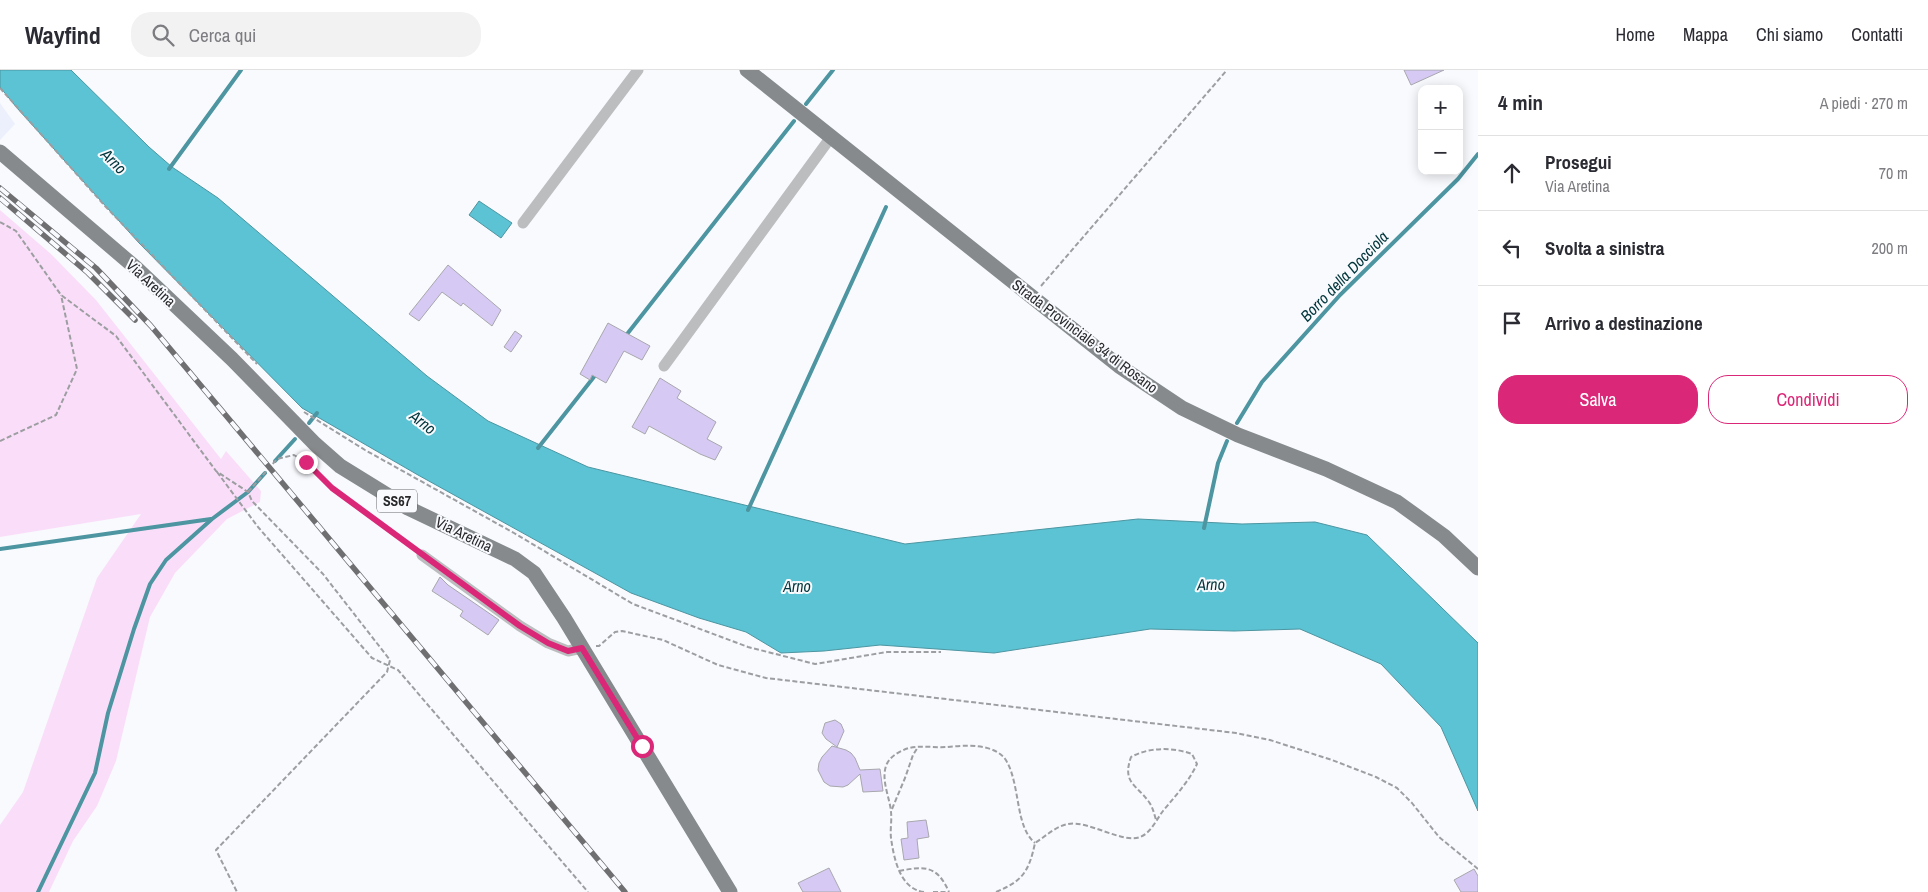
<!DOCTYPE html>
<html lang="it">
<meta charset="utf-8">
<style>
:root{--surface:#fff;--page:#f2f2f3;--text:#2b2b33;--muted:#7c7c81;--line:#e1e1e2;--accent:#db2777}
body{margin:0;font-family:"Archivo Narrow",sans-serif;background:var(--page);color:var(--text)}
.controls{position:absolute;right:15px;top:15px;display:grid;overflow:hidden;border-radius:10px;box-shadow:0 2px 12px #0003}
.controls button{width:45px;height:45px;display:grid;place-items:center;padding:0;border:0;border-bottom:1px solid var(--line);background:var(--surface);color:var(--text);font:25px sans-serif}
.stop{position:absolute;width:15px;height:15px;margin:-11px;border:4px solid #db2777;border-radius:50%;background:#fff}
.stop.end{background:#db2777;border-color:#fff;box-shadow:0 1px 5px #0008}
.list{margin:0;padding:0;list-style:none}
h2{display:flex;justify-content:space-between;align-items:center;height:65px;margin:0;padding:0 20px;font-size:21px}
h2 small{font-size:16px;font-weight:400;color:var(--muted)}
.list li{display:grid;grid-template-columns:32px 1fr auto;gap:15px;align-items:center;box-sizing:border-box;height:75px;padding:0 20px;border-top:1px solid var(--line)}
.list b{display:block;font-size:19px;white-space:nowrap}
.list p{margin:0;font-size:16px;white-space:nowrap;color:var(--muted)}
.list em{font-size:16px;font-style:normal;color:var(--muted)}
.actions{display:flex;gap:10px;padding:15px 20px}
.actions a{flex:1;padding:11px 0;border:1px solid var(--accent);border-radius:20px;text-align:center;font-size:18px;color:var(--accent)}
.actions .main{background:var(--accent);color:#fff}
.icon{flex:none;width:28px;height:28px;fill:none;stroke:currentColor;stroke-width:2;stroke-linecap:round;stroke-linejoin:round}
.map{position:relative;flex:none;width:1478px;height:822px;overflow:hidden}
header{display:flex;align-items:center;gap:30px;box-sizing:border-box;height:70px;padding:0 25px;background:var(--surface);border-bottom:1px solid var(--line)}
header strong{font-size:24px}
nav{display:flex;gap:28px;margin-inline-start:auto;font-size:18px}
.search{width:350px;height:45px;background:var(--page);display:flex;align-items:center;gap:12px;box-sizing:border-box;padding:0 18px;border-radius:20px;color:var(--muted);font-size:19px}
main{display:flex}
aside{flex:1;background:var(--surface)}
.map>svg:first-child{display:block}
</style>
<header>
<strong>Wayfind</strong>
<div class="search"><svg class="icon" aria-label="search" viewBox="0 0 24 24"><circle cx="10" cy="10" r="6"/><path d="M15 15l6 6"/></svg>Cerca qui</div>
<nav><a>Home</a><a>Mappa</a><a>Chi siamo</a><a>Contatti</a></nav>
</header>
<main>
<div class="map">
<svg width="1478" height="822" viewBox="0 0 1478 822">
<rect width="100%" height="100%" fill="#f8fafe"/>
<polygon fill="#ebf0fc" points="0,33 15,54 0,70"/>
<polygon fill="#fadef9" points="0,140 51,184 96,230 221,389 226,381 261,421 260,432 227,449 175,503 150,547 116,691 97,736 73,771 49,822 0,822 0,755 23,722 97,508 141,444 0,467"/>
<g fill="#5bc3d3" stroke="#4c95a1">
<polygon points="0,0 71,0 149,77 172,97 218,128 427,306 488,351 588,397 905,474 1138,449 1242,454 1315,452 1367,465 1478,573 1478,741 1441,657 1381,594 1300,559 1234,561 1150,559 994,583 880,575 824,581 781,583 746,562 699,548 631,523 418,405 302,338 139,173 17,38 0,17"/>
<polygon points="479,131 512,153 501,168 469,145"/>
</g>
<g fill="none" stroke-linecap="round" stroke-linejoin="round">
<g stroke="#4c95a1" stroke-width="4">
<polyline points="806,34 833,0"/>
<polyline points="169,99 241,0"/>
<polyline points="624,268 794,51"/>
<polyline points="309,353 317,343"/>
<polyline points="1237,353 1262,312 1340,225 1458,109 1478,84"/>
<polyline points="538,378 597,303"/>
<polyline points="275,391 295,369"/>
<polyline points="748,440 886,137"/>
<polyline points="1204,458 1218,393 1227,371"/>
<polyline points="0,479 211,449"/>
<polyline points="38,822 95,703 108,643 134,559 150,514 166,490 212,449 248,422 265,403"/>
</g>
</g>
<g fill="#d6caf5" stroke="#a8a7ac">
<polygon points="1404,0 1444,0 1411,15"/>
<polygon points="448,195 501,240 492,256 463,233 461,236 442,222 419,251 409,244"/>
<polygon points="608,253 650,276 642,290 624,281 606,313 592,305 590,310 580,304"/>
<polygon points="515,261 522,266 511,282 504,277"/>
<polygon points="660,308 681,321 677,328 716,352 707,369 722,377 715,390 700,384 649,356 645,364 632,357"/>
<polygon points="440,507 448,515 499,550 488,565 460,546 463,541 432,521"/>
<polygon points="835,650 841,654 844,661 837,677 826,669 822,663 825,653"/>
<polygon points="832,676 846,680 851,683 855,688 860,700 880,699 883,721 863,722 860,704 848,715 843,717 830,716 824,712 818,700 819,693 822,687"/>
<polygon points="926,750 929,767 917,769 919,788 904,790 901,769 908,768 907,752"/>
<polygon points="829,798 841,822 803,822 798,813"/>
<polygon points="1474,799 1478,806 1478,822 1461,822 1454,810"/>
</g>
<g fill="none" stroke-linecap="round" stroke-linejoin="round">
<g stroke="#9c9ea1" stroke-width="2" stroke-dasharray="5 2.5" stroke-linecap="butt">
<polyline points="0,18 105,136 257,294"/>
<polyline points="0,152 16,161 61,225 116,266 216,401 248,422 252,431 323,504 390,590 387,602 216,780 237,822"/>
<polyline points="1041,216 1227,0"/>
<polyline points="304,342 365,380 514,463 633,534 748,577 815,594 887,582 941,582"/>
<polyline points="0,371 56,345 77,299 61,225"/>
<polyline points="217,402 258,457 372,588 398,600 588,822"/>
<polyline points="248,422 277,389 294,385 306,392 332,418 413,478"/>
<polyline points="596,576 599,576 615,562 622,561 663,570 718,595 766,608 1236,663 1270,670 1332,690 1376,707 1397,718 1412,733 1439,767 1478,799"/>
<polyline points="892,739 905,708 913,685 918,677"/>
<path d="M899,801C925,796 937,795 949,822"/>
<path d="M924,822C900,819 894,789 891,768C890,760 892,750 891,742C890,728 881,711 886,696C889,687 899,681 909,678C921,675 934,678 947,677C965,675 997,673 1007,692C1015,706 1017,731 1021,747C1024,758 1027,766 1035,773"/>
<polyline points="933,822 948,822"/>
<path d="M996,822C1023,811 1029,801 1035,773C1046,766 1056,756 1068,754C1088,750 1123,774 1140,767C1151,763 1156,750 1163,741C1175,726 1188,713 1197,694L1192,684C1173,677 1149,677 1131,687C1122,713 1136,714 1149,732C1153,738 1154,743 1156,750"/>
</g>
<g stroke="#bbbdbf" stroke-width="11">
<polyline points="523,153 638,0"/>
<polyline points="664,296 831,67"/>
<polyline points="422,485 520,556 548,573 568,581 582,578"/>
</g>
<g stroke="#868a8d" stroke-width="15">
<polyline points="747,0 1119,296 1182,338 1238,365 1326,399 1397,432 1444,466 1478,498"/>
<polyline points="0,82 136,198 232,289 315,374 340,396 408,438 515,489 534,503 564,548 730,822"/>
</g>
<defs>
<g id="rail">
<polyline points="0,118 96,198 151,256 625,822"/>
<polyline points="0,128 88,203 135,250"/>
</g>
</defs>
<use href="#rail" stroke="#6f6f72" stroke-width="5.5"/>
<use href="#rail" stroke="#f8fafe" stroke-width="4" stroke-dasharray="11" stroke-linecap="butt"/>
</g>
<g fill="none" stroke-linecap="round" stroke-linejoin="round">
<polyline stroke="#db2777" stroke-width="6" points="306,392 332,418 520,556 548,573 568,581 582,578 642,676"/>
</g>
<g text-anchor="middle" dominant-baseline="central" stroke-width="4" stroke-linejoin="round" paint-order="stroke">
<rect fill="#f8fafe" stroke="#67686a" stroke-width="1" x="377" y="419.5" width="40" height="23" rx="4"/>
<g font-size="14" font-weight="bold" fill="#29292b">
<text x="397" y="431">SS67</text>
</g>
<g font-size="15" fill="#29292b" stroke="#f8fafe">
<text transform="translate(151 213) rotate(43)">Via Aretina</text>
<text transform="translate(1085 266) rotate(37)">Strada Provinciale 34 di Rosano</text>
<text transform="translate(464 464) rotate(26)">Via Aretina</text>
</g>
<g font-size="16" font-style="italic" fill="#00353b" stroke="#f8fafe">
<text transform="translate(114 91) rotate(45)">Arno</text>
<text transform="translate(1344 206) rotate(-46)">Borro della Docciola</text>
<text transform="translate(423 352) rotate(38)">Arno</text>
<text transform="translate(1211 514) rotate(-1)">Arno</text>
<text x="797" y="516">Arno</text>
</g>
</g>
</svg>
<div class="controls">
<button>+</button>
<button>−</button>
</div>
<div class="stop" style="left:642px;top:676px"></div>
<div class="stop end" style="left:306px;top:392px"></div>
</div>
<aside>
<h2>4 min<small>A piedi · 270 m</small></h2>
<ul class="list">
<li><svg class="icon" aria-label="ahead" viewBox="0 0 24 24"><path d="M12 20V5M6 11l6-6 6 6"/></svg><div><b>Prosegui</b><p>Via Aretina</p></div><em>70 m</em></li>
<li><svg class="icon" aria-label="left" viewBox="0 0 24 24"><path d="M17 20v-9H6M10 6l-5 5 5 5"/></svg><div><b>Svolta a sinistra</b></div><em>200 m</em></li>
<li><svg class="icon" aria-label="arrive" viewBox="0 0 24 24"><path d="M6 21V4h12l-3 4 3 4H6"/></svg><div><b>Arrivo a destinazione</b></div></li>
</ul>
<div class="actions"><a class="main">Salva</a><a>Condividi</a></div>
</aside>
</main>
